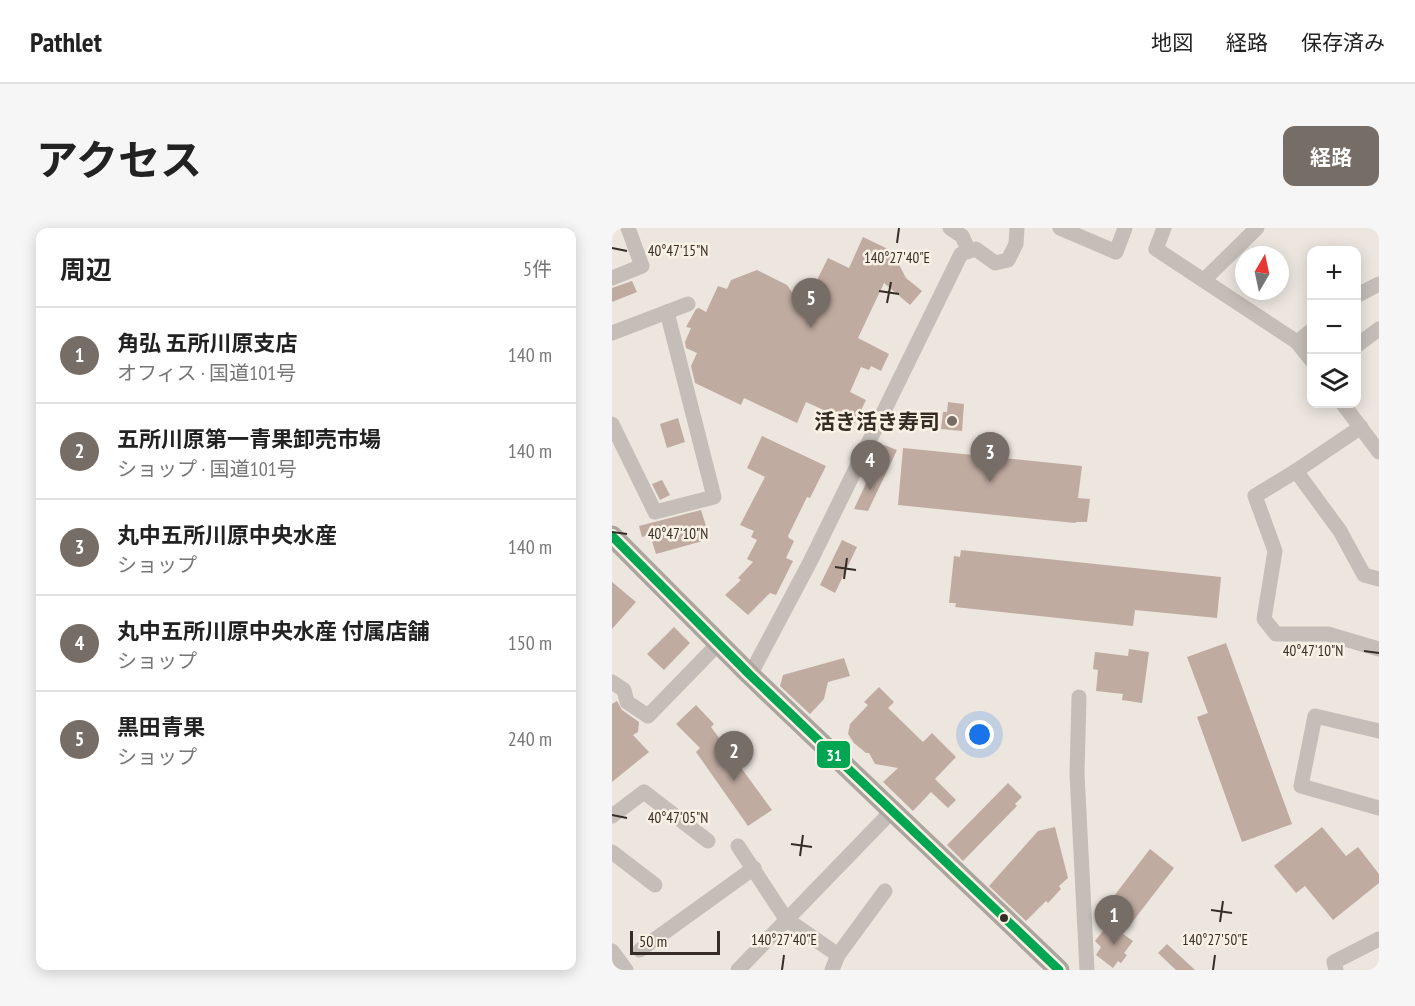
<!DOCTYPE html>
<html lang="ja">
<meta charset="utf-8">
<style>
:root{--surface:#fff;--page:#f6f6f6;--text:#222;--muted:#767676;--line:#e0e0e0;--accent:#766d67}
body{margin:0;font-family:"PT Sans Narrow","Noto Sans JP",sans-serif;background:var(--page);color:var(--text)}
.controls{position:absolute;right:18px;top:18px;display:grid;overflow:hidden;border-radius:12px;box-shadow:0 3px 15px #0003}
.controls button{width:54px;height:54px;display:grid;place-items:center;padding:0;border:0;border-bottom:2px solid var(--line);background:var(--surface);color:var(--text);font:30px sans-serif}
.compass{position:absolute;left:623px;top:18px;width:54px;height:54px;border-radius:50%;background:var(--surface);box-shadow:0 3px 15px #0003;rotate:9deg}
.scale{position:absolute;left:18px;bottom:15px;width:90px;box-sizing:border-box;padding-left:6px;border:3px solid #362c26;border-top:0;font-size:16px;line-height:21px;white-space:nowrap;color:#362c26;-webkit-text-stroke:4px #faf1e5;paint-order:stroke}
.you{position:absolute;left:368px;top:507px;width:21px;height:21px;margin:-15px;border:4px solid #fff;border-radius:50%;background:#1a73e8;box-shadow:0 0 0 9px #1a73e833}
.badge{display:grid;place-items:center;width:39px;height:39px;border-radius:50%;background:var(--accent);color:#fff;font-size:20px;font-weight:700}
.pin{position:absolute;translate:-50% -50px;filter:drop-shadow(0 2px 3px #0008)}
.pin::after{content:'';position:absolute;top:32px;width:21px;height:18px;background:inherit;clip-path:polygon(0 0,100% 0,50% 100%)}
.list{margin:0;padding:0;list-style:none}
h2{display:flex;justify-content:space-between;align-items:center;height:78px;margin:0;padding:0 24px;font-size:26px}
h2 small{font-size:20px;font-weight:400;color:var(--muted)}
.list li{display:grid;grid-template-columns:39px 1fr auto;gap:18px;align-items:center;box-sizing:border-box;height:96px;padding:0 24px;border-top:2px solid var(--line)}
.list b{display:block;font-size:22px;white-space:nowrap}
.list p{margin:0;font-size:20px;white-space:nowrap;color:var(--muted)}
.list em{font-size:20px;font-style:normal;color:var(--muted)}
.icon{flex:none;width:33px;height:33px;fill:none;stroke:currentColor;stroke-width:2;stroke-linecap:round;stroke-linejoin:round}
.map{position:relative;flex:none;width:767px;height:742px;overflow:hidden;border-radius:12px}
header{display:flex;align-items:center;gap:36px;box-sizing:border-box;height:84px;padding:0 30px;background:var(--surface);border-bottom:2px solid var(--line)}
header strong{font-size:28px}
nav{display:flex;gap:33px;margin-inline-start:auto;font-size:21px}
.intro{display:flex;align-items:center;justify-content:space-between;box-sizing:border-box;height:144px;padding:0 36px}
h1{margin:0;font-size:42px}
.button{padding:15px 27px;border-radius:12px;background:var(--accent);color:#fff;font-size:21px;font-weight:700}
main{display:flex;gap:36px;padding:0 36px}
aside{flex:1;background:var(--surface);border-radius:12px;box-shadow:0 3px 15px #0003}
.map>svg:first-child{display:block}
</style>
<header>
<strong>Pathlet</strong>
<nav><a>地図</a><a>経路</a><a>保存済み</a></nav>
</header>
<div class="intro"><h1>アクセス</h1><a class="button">経路</a></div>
<main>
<aside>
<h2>周辺<small>5件</small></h2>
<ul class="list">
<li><span class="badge">1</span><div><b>角弘 五所川原支店</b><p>オフィス · 国道101号</p></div><em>140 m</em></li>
<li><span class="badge">2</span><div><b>五所川原第一青果卸売市場</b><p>ショップ · 国道101号</p></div><em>140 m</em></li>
<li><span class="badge">3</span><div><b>丸中五所川原中央水産</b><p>ショップ</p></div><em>140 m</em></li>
<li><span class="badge">4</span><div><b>丸中五所川原中央水産 付属店舗</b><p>ショップ</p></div><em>150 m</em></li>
<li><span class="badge">5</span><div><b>黒田青果</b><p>ショップ</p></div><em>240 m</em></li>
</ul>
</aside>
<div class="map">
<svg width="767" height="742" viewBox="0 0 767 742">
<rect width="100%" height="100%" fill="#ece6df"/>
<g fill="#c0aba0">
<polygon points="251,9 280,23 294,50 310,63 298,77 272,55 246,110 277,126 269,143 259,138 257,142 249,139 238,164 254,172 240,201 223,193 225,188 194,174 185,195 132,170 129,177 83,155 79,138 85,125 74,120 73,114 79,100 74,99 84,81 87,80 94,84 106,58 115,61 119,52 145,42 175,57 191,80 216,30 237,40"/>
<polygon points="20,53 25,64 0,74 0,60"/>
<polygon points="336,174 352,176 350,203 329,201 331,184 335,184"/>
<polygon points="66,190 73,214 55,220 48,196"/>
<polygon points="150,208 214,238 198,270 195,269 176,308 177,310 182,313 174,330 181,333 164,367 158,365 136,387 113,367 129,352 126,350 141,334 135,331 145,312 139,309 142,303 128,297 153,249 135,240"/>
<polygon points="272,217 285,222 256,283 242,281"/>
<polygon points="291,220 470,238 466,270 478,271 475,294 464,294 463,295 286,277"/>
<polygon points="50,252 58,267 48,272 40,256"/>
<polygon points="89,282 98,311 44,326 38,307 30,309 27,298"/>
<polygon points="230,312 245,319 223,365 208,357"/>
<polygon points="349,322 609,349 605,390 523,382 521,398 343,379 344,375 337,375 342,328 348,329"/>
<polygon points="0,354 24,374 0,401"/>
<polygon points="62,399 78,415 52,442 35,426"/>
<polygon points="614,415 680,596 630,614 585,489 596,485 575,429"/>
<polygon points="517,421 537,424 530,475 510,472 511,466 484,463 486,442 481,441 483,424 516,428"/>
<polygon points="232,430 238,448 216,454 212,471 198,486 168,458 171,447"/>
<polygon points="267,459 282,474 276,480 311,514 320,505 344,529 323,551 344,572 336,580 319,564 301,583 271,554 286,540 263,536 257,525 254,525 242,515 236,506 238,496 256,477 252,474"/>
<polygon points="5,473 10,482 27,494 26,504 21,507 37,524 0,554 0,476"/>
<polygon points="84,477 102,496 99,499 160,582 136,598 84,524 88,520 64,496"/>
<polygon points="396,555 410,569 403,576 405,578 351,633 335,617"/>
<polygon points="443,599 456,650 447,658 449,661 436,675 434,673 414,693 377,658 426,603"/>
<polygon points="710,599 734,628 746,619 767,646 767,655 721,692 693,658 684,665 662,638"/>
<polygon points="538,621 562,640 511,706 521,713 512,725 515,727 509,735 506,733 501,740 484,727 489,719 483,713 499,693 489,685"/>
<polygon points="555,716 583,742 564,742 546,725"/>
</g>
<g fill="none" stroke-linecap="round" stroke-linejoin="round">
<g stroke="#c5beb8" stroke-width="15">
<polyline points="338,0 350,8 357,23"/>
<polyline points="448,0 504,24 513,0"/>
<polyline points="552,0 544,21 685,114 700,133"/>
<polyline points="0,50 30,38 16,0"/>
<polyline points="592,52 645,0"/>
<polyline points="744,68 767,56"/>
<polyline points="0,105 76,76"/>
<polyline points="685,114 700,102"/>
<polyline points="744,118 767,101"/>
<polyline points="731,176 767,224"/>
<polyline points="0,196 43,284 102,269 55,84"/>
<polyline points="684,243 749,199"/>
<polyline points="767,351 752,347 728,303 684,243 643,268 663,323 652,391 664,406 716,406 767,421"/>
<polyline points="138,447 198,334 349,26 364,21 383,35 396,32 404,16 405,0"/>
<polyline points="0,454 12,462 15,474 36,488 106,416"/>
<polyline points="467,469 465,546 475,742"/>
<polyline points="767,503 703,488 689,558 767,580"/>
<polyline points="0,588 32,564 96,613"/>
<polyline points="126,618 174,691 226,727"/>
<polyline points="0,624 43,657"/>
<polyline points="28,722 142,640"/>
<polyline points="0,723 14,742"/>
<polyline points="126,742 279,584"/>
<polyline points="220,742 226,727 273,663"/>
<polyline points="724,742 722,734 767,711"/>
</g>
<polyline stroke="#aba59e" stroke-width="21" points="0,308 138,447 447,742"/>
<defs>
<polyline id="bus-1" points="0,308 138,447 447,742"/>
</defs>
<use href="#bus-1" stroke="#faf1e5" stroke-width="14"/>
<use href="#bus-1" stroke="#00a651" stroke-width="9"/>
</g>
<path fill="none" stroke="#362c26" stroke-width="2" d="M285,15L287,0M0,20L15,23M267,63L287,66M275,75L279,54M0,304L15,306M223,339L244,342M232,351L235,330M752,423L767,425M0,587L15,590M179,616L200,619M188,628L191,607M599,682L620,685M608,694L611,673M170,742L172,727M601,742L603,727"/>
<circle fill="#766d67" stroke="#faf1e5" stroke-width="2" cx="340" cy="193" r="6"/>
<circle fill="#362c26" stroke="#faf1e5" stroke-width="2" cx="392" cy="690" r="5"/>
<g text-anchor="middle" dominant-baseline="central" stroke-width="5" stroke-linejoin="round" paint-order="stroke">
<g font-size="21" font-weight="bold" fill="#362c26" stroke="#faf1e5" text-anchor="end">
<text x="328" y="193">活き活き寿司</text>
</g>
</g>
<g font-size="15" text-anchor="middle" fill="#362c26" stroke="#faf1e5" stroke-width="5" stroke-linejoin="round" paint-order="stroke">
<text x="66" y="28">40°47'15"N</text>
<text x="285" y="35">140°27'40"E</text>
<text x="66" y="311">40°47'10"N</text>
<text x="701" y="428">40°47'10"N</text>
<text x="66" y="595">40°47'05"N</text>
<text x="172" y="717">140°27'40"E</text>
<text x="603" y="717">140°27'50"E</text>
</g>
<rect stroke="#faf1e5" stroke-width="2" x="204" y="512" width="35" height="29" rx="6" fill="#00a651"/>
<g font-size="16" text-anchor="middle" font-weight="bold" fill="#fff">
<text x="222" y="533">31</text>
</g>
</svg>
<div class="controls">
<button>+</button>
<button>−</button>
<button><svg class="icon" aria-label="layers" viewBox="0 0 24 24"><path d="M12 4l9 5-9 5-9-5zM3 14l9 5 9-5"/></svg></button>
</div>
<svg class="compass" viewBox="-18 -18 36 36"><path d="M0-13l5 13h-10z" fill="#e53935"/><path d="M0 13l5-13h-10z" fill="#767676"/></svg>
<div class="scale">50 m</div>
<div class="you"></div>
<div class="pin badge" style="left:502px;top:717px">1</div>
<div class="pin badge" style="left:122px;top:553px">2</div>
<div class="pin badge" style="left:378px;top:254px">3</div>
<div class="pin badge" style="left:258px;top:262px">4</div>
<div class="pin badge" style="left:199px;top:100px">5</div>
</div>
</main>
